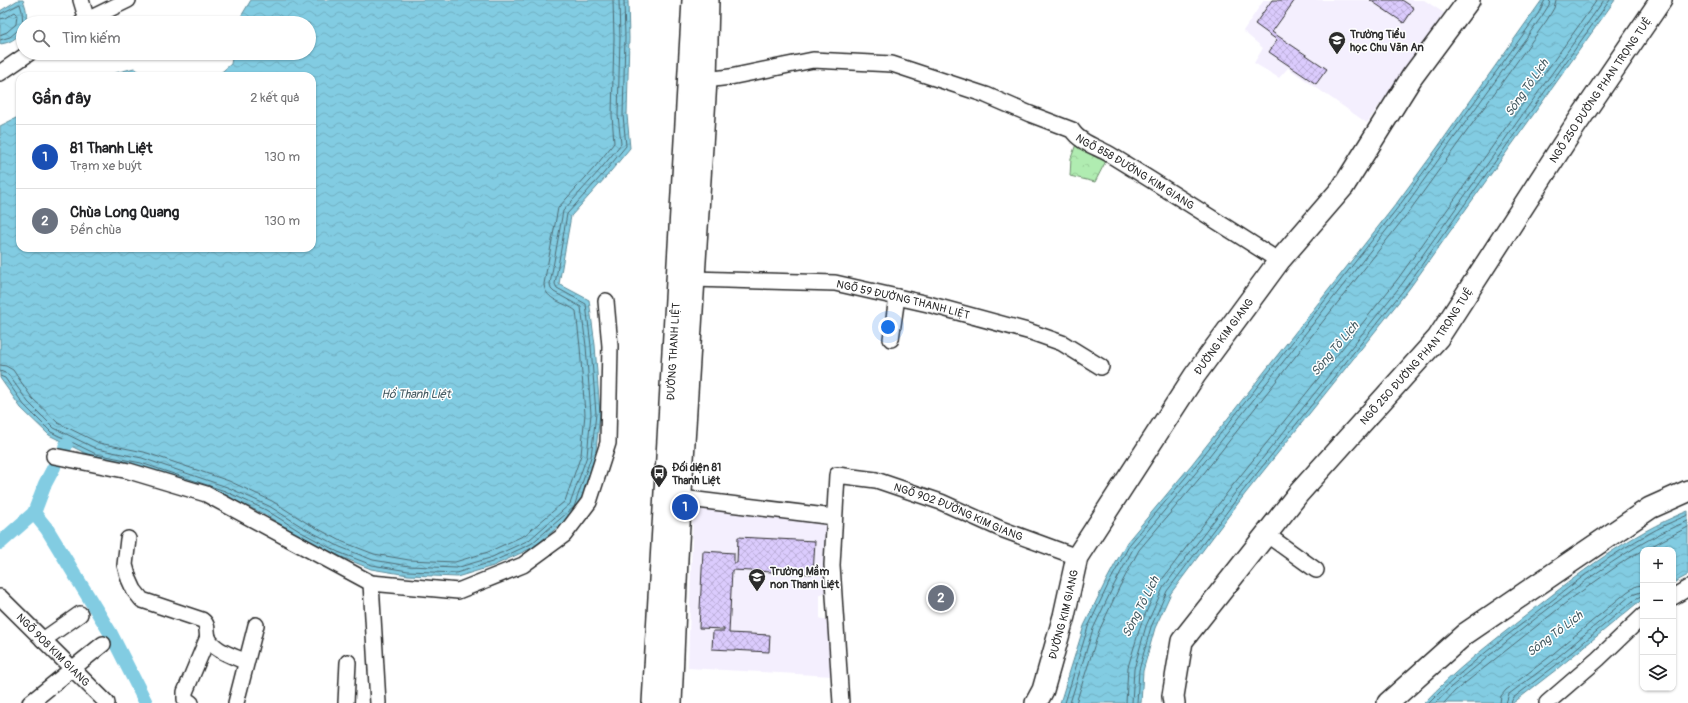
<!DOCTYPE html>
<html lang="vi">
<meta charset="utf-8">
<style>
:root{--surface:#fff;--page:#f6f6f6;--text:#202124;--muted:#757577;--line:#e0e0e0;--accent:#db2777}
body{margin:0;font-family:Pangolin,sans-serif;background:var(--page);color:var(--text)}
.controls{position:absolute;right:12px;bottom:12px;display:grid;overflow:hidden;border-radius:8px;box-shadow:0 1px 3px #0004}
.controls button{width:36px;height:36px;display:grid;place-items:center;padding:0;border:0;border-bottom:1px solid var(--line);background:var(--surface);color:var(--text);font:20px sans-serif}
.you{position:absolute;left:888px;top:327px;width:14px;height:14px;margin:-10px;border:3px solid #fff;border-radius:50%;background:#1a73e8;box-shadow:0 0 0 6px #1a73e833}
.badge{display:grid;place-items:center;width:26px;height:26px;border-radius:50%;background:var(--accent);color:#fff;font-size:13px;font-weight:700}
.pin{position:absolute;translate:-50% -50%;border:2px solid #fff;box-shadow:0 1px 4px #0006}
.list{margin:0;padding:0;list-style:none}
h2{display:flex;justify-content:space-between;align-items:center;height:52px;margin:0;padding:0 16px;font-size:17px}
h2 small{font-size:13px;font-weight:400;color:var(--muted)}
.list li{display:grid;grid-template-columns:26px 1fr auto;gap:12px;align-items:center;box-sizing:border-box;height:64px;padding:0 16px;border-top:1px solid var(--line)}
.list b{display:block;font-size:15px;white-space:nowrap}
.list p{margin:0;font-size:13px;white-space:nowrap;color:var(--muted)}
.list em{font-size:13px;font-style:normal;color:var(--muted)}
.icon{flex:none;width:22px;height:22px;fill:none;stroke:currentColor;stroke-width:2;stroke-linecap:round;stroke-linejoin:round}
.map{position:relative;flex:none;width:1688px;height:703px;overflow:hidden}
.search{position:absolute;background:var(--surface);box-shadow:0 1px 3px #0004;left:16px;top:16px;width:300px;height:44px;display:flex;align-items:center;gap:10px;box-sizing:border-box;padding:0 14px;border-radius:22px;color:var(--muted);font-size:15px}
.panel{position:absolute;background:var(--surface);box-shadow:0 1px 3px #0004;left:16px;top:72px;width:300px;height:180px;border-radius:12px}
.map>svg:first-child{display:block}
</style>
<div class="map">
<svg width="1688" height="703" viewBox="0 0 1688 703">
<defs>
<pattern id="park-crowns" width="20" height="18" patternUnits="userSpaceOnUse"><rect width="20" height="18" fill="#b0ecb1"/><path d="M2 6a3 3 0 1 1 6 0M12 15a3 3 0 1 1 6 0" fill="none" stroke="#98cb98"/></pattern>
<pattern id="water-waves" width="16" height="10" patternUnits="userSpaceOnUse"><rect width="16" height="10" fill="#82cce2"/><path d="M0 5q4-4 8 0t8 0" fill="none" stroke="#70afc2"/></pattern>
<pattern id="building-cross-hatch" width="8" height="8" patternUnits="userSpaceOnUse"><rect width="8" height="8" fill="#dbcbfd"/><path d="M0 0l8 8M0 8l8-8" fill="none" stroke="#bcaed9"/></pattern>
</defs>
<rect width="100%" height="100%" fill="#fff"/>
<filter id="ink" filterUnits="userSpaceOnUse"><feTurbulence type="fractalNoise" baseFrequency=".025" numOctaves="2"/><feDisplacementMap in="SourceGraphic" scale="8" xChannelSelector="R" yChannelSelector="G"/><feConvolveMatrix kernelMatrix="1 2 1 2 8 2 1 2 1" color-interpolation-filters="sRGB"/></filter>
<g filter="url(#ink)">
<g fill="#f4effe">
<polygon points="1264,0 1424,0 1444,13 1367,123 1288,68 1279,78 1254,63 1263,48 1243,31"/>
<polygon points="693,506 827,524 828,590 820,595 820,618 830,622 833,676 688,668"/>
</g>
<polygon fill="url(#park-crowns)" stroke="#6e8c6e" points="1076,144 1107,159 1095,182 1070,176 1071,158"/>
<g fill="url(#water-waves)" stroke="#5f8c99">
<path d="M18,0H23C26,7 28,15 25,23H23C23,35 12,43 0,44V11Z"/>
<polygon points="251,0 628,0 629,38 627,115 630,148 606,177 571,216 559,284 589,300 595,345 600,414 595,458 578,510 534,547 493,566 457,577 408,575 371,569 337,555 299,536 264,514 223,495 140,466 95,458 49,435 21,408 0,378 0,126 20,116 20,248 312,248 312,76 217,76 231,64 233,53 309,53 309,23 237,23"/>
<polygon points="1542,0 1615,0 1409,289 1245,494 1171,593 1155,628 1143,671 1141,703 1060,703 1084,626 1106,581 1127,542 1192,464 1396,204 1437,148"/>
<polygon points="134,68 146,76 104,76"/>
<path d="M1688,511V575L1673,583V550H1643V600L1636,604L1557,669L1513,703H1424C1455,670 1492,642 1528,614C1577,575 1629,534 1688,511Z"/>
</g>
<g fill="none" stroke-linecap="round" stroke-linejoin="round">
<g stroke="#4e6b74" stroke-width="1">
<polyline points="0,14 20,4 22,11 23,26 10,37 0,40"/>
<polyline points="0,19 5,18 15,12 17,14 16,24 7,32 0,35"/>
<path d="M0,365L6,366L13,370L32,398L58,423L99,443L144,452L229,481L272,501L307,523L343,542L374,554L409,560L455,562L488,552L525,535L565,501L581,455L585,414L580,347L576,311C565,302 545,301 544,284L558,208L595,167L614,143L612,115L614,38L613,0"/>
<polyline points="0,371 8,374 28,402 54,428 97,449 142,458 227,487 269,506 304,528 340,547 373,560 409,566 456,568 490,558 529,540 570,504 587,456 591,414 586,346 581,307 554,292 551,289 550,284 563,211 599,171 621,144 618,115 620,38 619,0"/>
<polyline points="0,376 5,378 24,405 51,432 96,454 141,463 225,491 266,510 301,532 338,552 372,565 408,571 456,573 492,562 531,544 574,507 591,457 596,414 591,346 586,304 557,288 555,284 567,214 603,174 626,146 623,115 625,38 624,0"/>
<polyline points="1644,550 1688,527"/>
<polyline points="1065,703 1088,627 1109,583 1130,544 1195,466 1399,206 1538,14 1545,0"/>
<polyline points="1070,703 1093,629 1114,585 1134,547 1199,469 1403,209 1542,16 1549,5 1550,0"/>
<polyline points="1076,703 1099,631 1119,588 1139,550 1204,473 1408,213 1547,20 1554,8 1556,0"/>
<polyline points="1126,703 1128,667 1141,624 1158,585 1233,485 1397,280 1597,0"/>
<polyline points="1132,703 1134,669 1146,626 1163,588 1238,489 1402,284 1604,0"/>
<polyline points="1137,703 1139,670 1151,627 1167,591 1242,492 1406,287 1610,0"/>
<path d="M1429,703C1460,671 1496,644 1531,617C1579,579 1630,538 1688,515"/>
<path d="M1436,703L1451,687C1496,650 1541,613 1588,579C1619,557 1652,535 1688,521"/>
<polyline points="1444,703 1455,691 1572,598 1627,559 1643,550"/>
<polyline points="1500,703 1501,696 1506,690 1548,658 1627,592 1636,586 1643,585"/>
<polyline points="1506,703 1509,694 1552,662 1630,596 1643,591"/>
<polyline points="1511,703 1513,698 1555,666 1633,601 1643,596"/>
</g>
<g stroke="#82cce2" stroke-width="14">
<polyline points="65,447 66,445"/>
<polyline points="54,467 45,484 34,513 47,529 111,634 146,703"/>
<polyline points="0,543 34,513"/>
</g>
</g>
<g fill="url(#building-cross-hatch)" stroke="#2b2b2b">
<polygon points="1272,0 1295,0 1272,32 1327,69 1316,84 1269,52 1277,40 1255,24"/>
<polygon points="1370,0 1402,0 1414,8 1404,23"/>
<polygon points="738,537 815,541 813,574 732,570 729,633 770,635 769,652 712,649 713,631 724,631 724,629 699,628 703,551 734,553 734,563 737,563"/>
</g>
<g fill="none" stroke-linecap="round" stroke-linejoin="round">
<defs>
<g id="street">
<polyline points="81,0 87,20"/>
<polyline points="81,23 128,0"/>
<polyline points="0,73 29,53"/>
<path id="s1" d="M706,80L730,77L813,60L892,64L986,95L1030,114L1072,130C1079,142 1097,147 1109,154C1166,189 1223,225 1279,261"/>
<path id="s2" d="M693,279L835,283L928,304L1031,332L1062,343L1101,367"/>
<polyline points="891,339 897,297"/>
<polyline points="54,456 129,471 206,494 371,583 458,591 523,565 564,535 589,502 608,443 610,346 606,301"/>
<polyline points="681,498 834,517"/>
<polyline points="1266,534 1316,570"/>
<path d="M128,539L125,565L129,579L134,590L142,600L202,620C209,625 206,631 208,638C214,651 234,656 246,662"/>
<polyline points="371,583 378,703"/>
<path id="s3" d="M0,597L107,703"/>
<polyline points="1673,597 1688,588"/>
<polyline points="43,640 80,614"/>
<polyline points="30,703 103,644"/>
<polyline points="191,703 185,699 185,692 208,637"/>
<polyline points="236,703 256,625"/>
<polyline points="346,703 348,662"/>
<path id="s4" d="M841,703L832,565L837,475L876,480L941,502L1001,529L1077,557"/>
<polyline points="1547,703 1598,659 1643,616"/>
</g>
<g id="secondary">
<path id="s5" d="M653,703L693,0"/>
<polyline points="671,703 677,558 706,80 708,0"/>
<path id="s6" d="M1036,703L1043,690L1064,616L1077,557L1195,375L1279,261L1343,187L1412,77L1469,0"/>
<path id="s7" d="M1174,703L1173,696L1182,641L1298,494L1438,338L1575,126L1661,0"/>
<polyline points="1388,703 1465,634 1650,508 1688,491"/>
</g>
</defs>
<use href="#street" stroke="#2b2b2b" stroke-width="18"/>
<use href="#secondary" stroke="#2b2b2b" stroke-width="24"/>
<use href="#street" stroke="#fff" stroke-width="15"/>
<use href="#secondary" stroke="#fff" stroke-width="21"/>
</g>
</g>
<defs>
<symbol id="school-pin" viewBox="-11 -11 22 30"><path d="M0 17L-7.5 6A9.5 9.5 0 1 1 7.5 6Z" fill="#2b2b2b" stroke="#fff"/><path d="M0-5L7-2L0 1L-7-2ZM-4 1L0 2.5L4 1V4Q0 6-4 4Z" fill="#fff"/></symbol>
<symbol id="bus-pin" viewBox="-11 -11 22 30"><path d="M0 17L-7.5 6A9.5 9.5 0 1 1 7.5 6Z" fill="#2b2b2b" stroke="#fff"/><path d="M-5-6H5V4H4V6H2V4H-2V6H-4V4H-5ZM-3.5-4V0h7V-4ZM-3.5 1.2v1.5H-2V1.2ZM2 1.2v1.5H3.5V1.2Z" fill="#fff"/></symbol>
</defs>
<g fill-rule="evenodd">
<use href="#school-pin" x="1327" y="30" width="20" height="27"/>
<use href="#bus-pin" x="649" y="463" width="20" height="27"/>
<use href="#school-pin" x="747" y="567" width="20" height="27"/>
</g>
<g text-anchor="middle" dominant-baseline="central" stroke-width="3" stroke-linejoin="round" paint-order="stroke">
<g font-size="11" font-weight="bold" fill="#2b2b2b" stroke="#fff" text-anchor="start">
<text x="1350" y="34">Trường Tiểu<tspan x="1350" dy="13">học Chu Văn An</tspan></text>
<text x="672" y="467">Đối diện 81<tspan x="672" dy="13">Thanh Liệt</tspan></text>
<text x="770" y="571">Trường Mầm<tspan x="770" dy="13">non Thanh Liệt</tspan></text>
</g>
<g font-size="11" fill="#2b2b2b" stroke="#fff">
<text stroke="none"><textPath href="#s7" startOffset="756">NGÕ 250 ĐƯỜNG PHAN TRỌNG TUỆ</textPath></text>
<text stroke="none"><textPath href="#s1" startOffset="456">NGÕ 858 ĐƯỜNG KIM GIANG</textPath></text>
<text stroke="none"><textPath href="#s2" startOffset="212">NGÕ 59 ĐƯỜNG THANH LIỆT</textPath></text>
<text stroke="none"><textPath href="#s6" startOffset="417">ĐƯỜNG KIM GIANG</textPath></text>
<text stroke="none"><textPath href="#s5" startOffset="352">ĐƯỜNG THANH LIỆT</textPath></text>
<text stroke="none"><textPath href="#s7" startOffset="432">NGÕ 250 ĐƯỜNG PHAN TRỌNG TUỆ</textPath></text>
<text stroke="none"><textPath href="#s4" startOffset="356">NGÕ 902 ĐƯỜNG KIM GIANG</textPath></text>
<text stroke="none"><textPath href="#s6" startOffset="93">ĐƯỜNG KIM GIANG</textPath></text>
<text stroke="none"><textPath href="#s3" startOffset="75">NGÕ 908 KIM GIANG</textPath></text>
</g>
<g font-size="12" font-style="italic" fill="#455b62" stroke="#fff">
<text transform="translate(1527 88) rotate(-55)">Sông Tô Lịch</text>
<text transform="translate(1335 349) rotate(-50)">Sông Tô Lịch</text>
<text x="416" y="394">Hồ Thanh Liệt</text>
<text transform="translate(1141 607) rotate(-63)">Sông Tô Lịch</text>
<text transform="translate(1555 634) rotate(-37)">Sông Tô Lịch</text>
</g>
</g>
</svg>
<div class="controls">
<button>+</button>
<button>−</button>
<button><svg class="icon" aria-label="locate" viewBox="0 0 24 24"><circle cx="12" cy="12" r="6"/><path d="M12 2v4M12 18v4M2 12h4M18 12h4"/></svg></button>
<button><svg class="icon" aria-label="layers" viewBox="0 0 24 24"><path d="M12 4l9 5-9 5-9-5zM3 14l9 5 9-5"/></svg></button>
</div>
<div class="you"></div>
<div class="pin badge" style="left:685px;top:507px;background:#1a4fb4">1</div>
<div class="pin badge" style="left:941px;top:598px;background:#6b7280">2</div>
<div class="search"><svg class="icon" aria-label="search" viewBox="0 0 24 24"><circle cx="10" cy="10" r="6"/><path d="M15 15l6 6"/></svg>Tìm kiếm</div>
<section class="panel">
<h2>Gần đây<small>2 kết quả</small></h2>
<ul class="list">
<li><span class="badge" style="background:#1a4fb4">1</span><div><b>81 Thanh Liệt</b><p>Trạm xe buýt</p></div><em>130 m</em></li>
<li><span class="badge" style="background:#6b7280">2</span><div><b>Chùa Long Quang</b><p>Đền chùa</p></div><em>130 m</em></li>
</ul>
</section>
</div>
